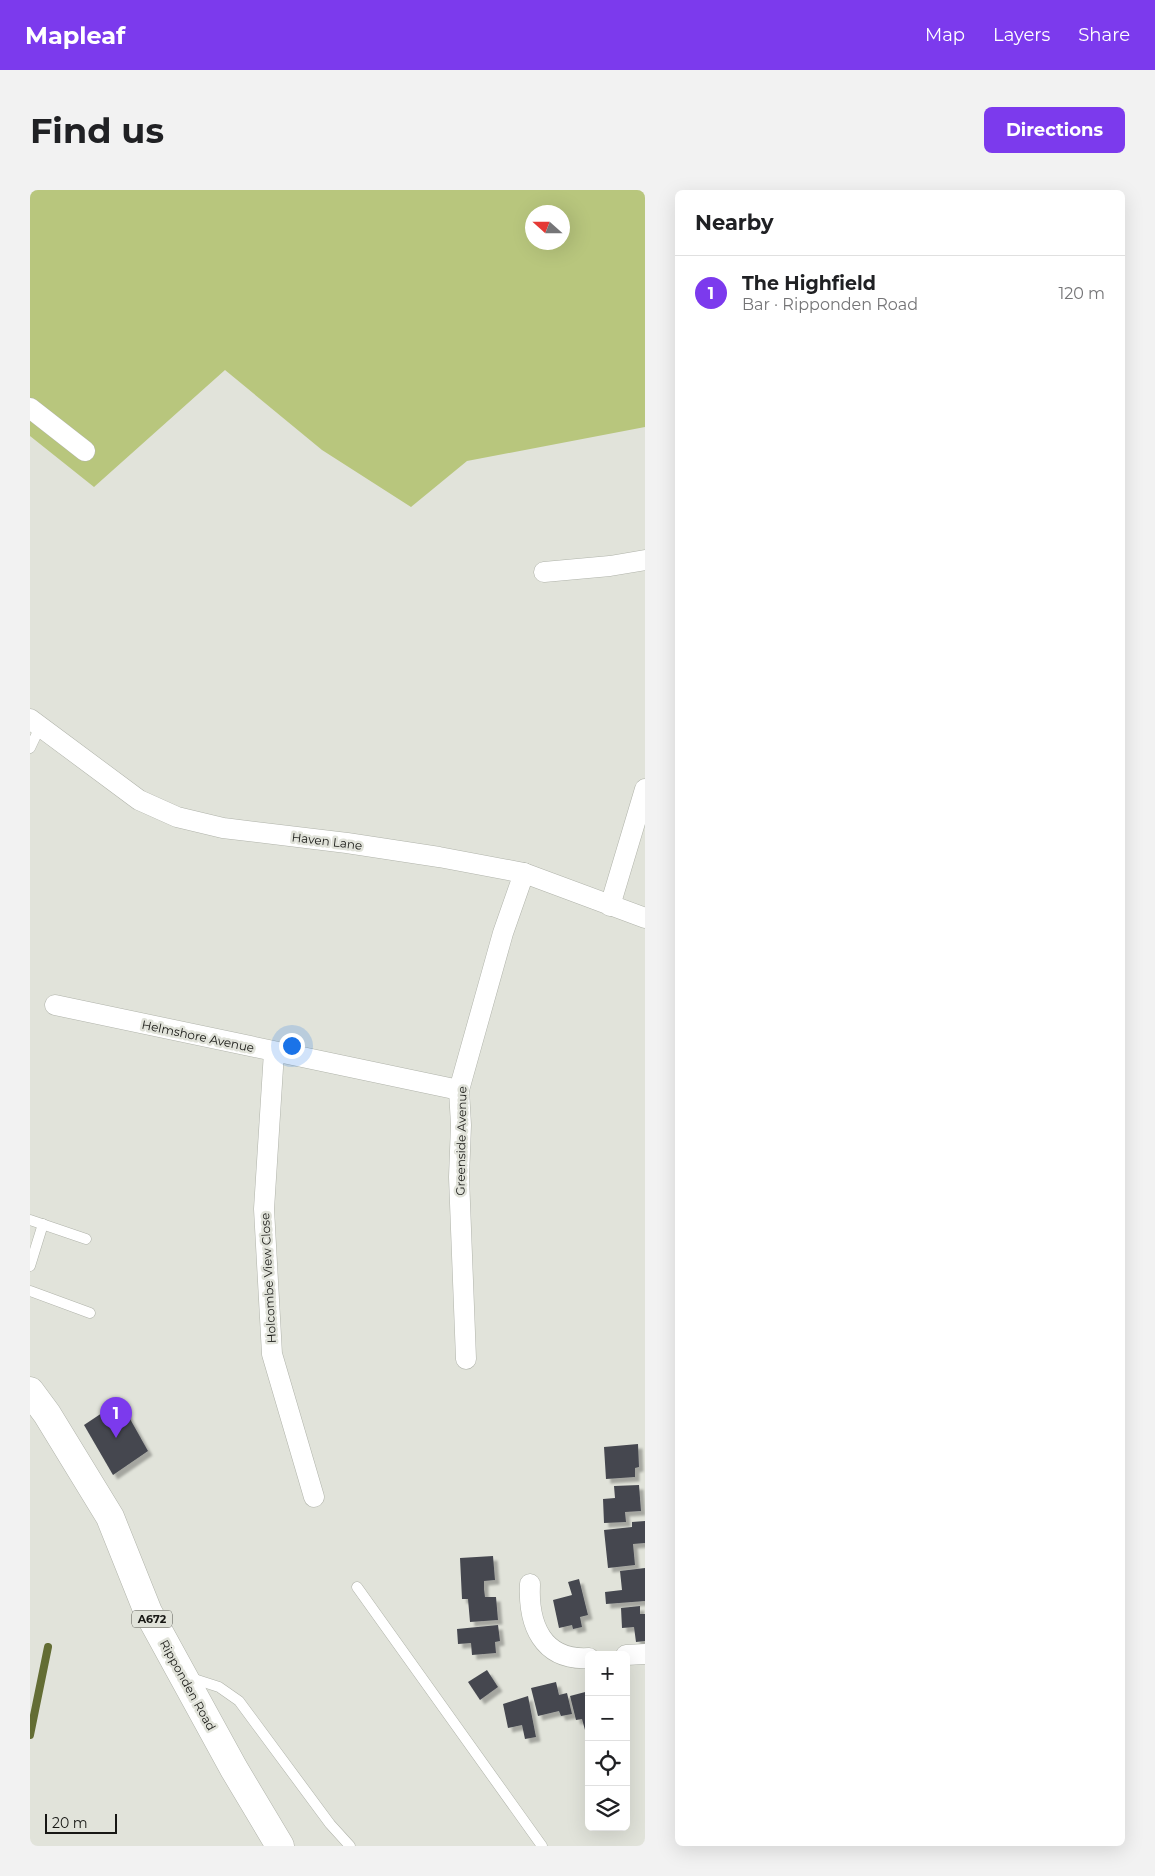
<!DOCTYPE html>
<meta charset="utf-8">
<style>
:root{--surface:#fff;--page:#f2f2f2;--text:#202124;--muted:#757577;--line:#e0e0e0;--accent:#7c3aed}
body{margin:0;font-family:Montserrat,sans-serif;background:var(--page);color:var(--text)}
.controls{position:absolute;right:15px;bottom:15px;display:grid;overflow:hidden;border-radius:8px;box-shadow:0 5px 20px #0002}
.controls button{width:45px;height:45px;display:grid;place-items:center;padding:0;border:0;border-bottom:1px solid var(--line);background:var(--surface);color:var(--text);font:25px sans-serif}
.compass{position:absolute;left:495px;top:15px;width:45px;height:45px;border-radius:50%;background:var(--surface);box-shadow:0 5px 20px #0002;rotate:291deg}
.scale{position:absolute;left:15px;bottom:12px;width:72px;box-sizing:border-box;padding-left:5px;border:2px solid #171714;border-top:0;font-size:14px;line-height:18px;white-space:nowrap;color:#171714;-webkit-text-stroke:4px #e1e3da;paint-order:stroke}
.you{position:absolute;left:261px;top:855px;width:18px;height:18px;margin:-12px;border:4px solid #fff;border-radius:50%;background:#1a73e8;box-shadow:0 0 0 8px #1a73e833}
.badge{display:grid;place-items:center;width:32px;height:32px;border-radius:50%;background:var(--accent);color:#fff;font-size:16px;font-weight:700}
.pin{position:absolute;translate:-50% -41px;filter:drop-shadow(0 1px 2px #0008)}
.pin::after{content:'';position:absolute;top:26px;width:18px;height:15px;background:inherit;clip-path:polygon(0 0,100% 0,50% 100%)}
.list{margin:0;padding:0;list-style:none}
h2{display:flex;justify-content:space-between;align-items:center;height:65px;margin:0;padding:0 20px;font-size:21px}
h2 small{font-size:16px;font-weight:400;color:var(--muted)}
.list li{display:grid;grid-template-columns:32px 1fr auto;gap:15px;align-items:center;box-sizing:border-box;height:75px;padding:0 20px;border-top:1px solid var(--line)}
.list b{display:block;font-size:19px;white-space:nowrap}
.list p{margin:0;font-size:16px;white-space:nowrap;color:var(--muted)}
.list em{font-size:16px;font-style:normal;color:var(--muted)}
.icon{flex:none;width:28px;height:28px;fill:none;stroke:currentColor;stroke-width:2;stroke-linecap:round;stroke-linejoin:round}
.map{position:relative;flex:none;width:615px;height:1656px;overflow:hidden;border-radius:8px}
header{display:flex;align-items:center;gap:30px;box-sizing:border-box;height:70px;padding:0 25px;background:var(--accent);color:#fff}
header strong{font-size:24px}
nav{display:flex;gap:28px;margin-inline-start:auto;font-size:18px}
.intro{display:flex;align-items:center;justify-content:space-between;box-sizing:border-box;height:120px;padding:0 30px}
h1{margin:0;font-size:35px}
.button{padding:12px 22px;border-radius:8px;background:var(--accent);color:#fff;font-size:18px;font-weight:700}
main{display:flex;gap:30px;padding:0 30px}
aside{flex:1;background:var(--surface);border-radius:8px;box-shadow:0 5px 20px #0002}
.map>svg:first-child{display:block}
</style>
<header>
<strong>Mapleaf</strong>
<nav><a>Map</a><a>Layers</a><a>Share</a></nav>
</header>
<div class="intro"><h1>Find us</h1><a class="button">Directions</a></div>
<main>
<div class="map">
<svg width="615" height="1656" viewBox="0 0 615 1656">
<defs>
<filter id="shadow"><feDropShadow dx="4.5" dy="4.5" stdDeviation="1" flood-color="#0004"/></filter>
</defs>
<rect width="100%" height="100%" fill="#e1e3da"/>
<path fill="#b8c67d" fill-rule="evenodd" d="M0,0H615V237L437,271L381,317L292,260L195,180L64,297L0,246ZM502,22H532V52H502Z"/>
<g fill="none" stroke-linecap="round" stroke-linejoin="round">
<polyline stroke="#636d33" stroke-width="8" points="0,1545 18,1457"/>
</g>
<g fill="#45474f" filter="url(#shadow)">
<polygon points="90,1211 118,1261 83,1285 54,1235"/>
<polygon points="608,1254 609,1277 605,1278 605,1287 576,1289 574,1257"/>
<polygon points="609,1295 611,1321 595,1322 596,1332 574,1333 573,1309 585,1308 584,1296"/>
<polygon points="615,1331 615,1353 603,1354 605,1375 578,1378 574,1340 602,1337 602,1332"/>
<polygon points="463,1366 465,1390 454,1391 454,1399 455,1407 466,1407 468,1430 440,1432 438,1409 432,1409 430,1368"/>
<polygon points="615,1378 615,1411 576,1414 575,1402 592,1400 590,1381"/>
<polygon points="549,1389 558,1425 550,1427 552,1437 543,1439 542,1435 529,1438 523,1410 542,1405 538,1392"/>
<polygon points="610,1416 610,1424 615,1424 615,1451 606,1452 604,1437 592,1438 591,1418"/>
<polygon points="468,1435 470,1451 465,1452 466,1463 442,1465 441,1453 428,1454 427,1439"/>
<polygon points="457,1480 468,1497 450,1510 438,1492"/>
<polygon points="526,1492 529,1505 537,1503 542,1524 531,1526 529,1521 508,1526 501,1498"/>
<polygon points="559,1501 559,1551 558,1551 552,1529 546,1530 540,1506"/>
<polygon points="498,1506 506,1547 495,1549 492,1535 478,1538 473,1514"/>
</g>
<g fill="none" stroke-linecap="round" stroke-linejoin="round">
<defs>
<g id="service">
<polyline points="0,558 10,537"/>
<polyline points="0,1030 56,1049"/>
<polyline points="0,1076 13,1034"/>
<polyline points="0,1101 60,1123"/>
<polyline points="327,1397 512,1656"/>
<polyline points="161,1488 189,1497 209,1511 300,1634 320,1656"/>
</g>
<g id="minor">
<polyline points="0,218 55,261"/>
<polyline points="514,382 580,376 615,370"/>
<polyline points="0,529 109,610 147,627 193,638 317,653 409,667 494,683 615,728"/>
<polyline points="580,716 615,599"/>
<polyline points="25,815 429,900"/>
<polyline points="244,862 234,1019 242,1164 284,1307"/>
<polyline points="436,1169 429,987 431,935 429,900 473,743 494,683"/>
<path d="M500,1394C498,1434 512,1471 559,1468"/>
<polyline points="596,1465 615,1464"/>
</g>
<polyline id="primary" points="0,1201 17,1224 80,1327 118,1422 204,1579 250,1656"/>
</defs>
<use href="#service" stroke="#b0b3aa" stroke-width="11"/>
<use href="#minor" stroke="#b0b3aa" stroke-width="21"/>
<use href="#primary" stroke="#b0b3aa" stroke-width="29"/>
<use href="#service" stroke="#fff" stroke-width="10"/>
<use href="#minor" stroke="#fff" stroke-width="20"/>
<use href="#primary" stroke="#fff" stroke-width="28"/>
</g>
<g text-anchor="middle" dominant-baseline="central" stroke-width="5" stroke-linejoin="round" paint-order="stroke">
<rect fill="#e1e3da" stroke="#54544f" stroke-width="1" x="102" y="1420.5" width="40" height="17" rx="4"/>
<g font-size="11" font-weight="bold" fill="#171714">
<text x="122" y="1429">A672</text>
</g>
<g font-size="12" fill="#171714" stroke="#e1e3da">
<text transform="translate(297 651) rotate(7)">Haven Lane</text>
<text transform="translate(168 846) rotate(12)">Helmshore Avenue</text>
<text transform="translate(431 951) rotate(-89)">Greenside Avenue</text>
<text transform="translate(238 1088) rotate(-93)">Holcombe View Close</text>
<text transform="translate(158 1495) rotate(61)">Ripponden Road</text>
</g>
</g>
</svg>
<div class="controls">
<button>+</button>
<button>−</button>
<button><svg class="icon" aria-label="locate" viewBox="0 0 24 24"><circle cx="12" cy="12" r="6"/><path d="M12 2v4M12 18v4M2 12h4M18 12h4"/></svg></button>
<button><svg class="icon" aria-label="layers" viewBox="0 0 24 24"><path d="M12 4l9 5-9 5-9-5zM3 14l9 5 9-5"/></svg></button>
</div>
<svg class="compass" viewBox="-18 -18 36 36"><path d="M0-13l5 13h-10z" fill="#e53935"/><path d="M0 13l5-13h-10z" fill="#757577"/></svg>
<div class="scale">20 m</div>
<div class="you"></div>
<div class="pin badge" style="left:86px;top:1248px">1</div>
</div>
<aside>
<h2>Nearby<small></small></h2>
<ul class="list">
<li><span class="badge">1</span><div><b>The Highfield</b><p>Bar · Ripponden Road</p></div><em>120 m</em></li>
</ul>
</aside>
</main>
